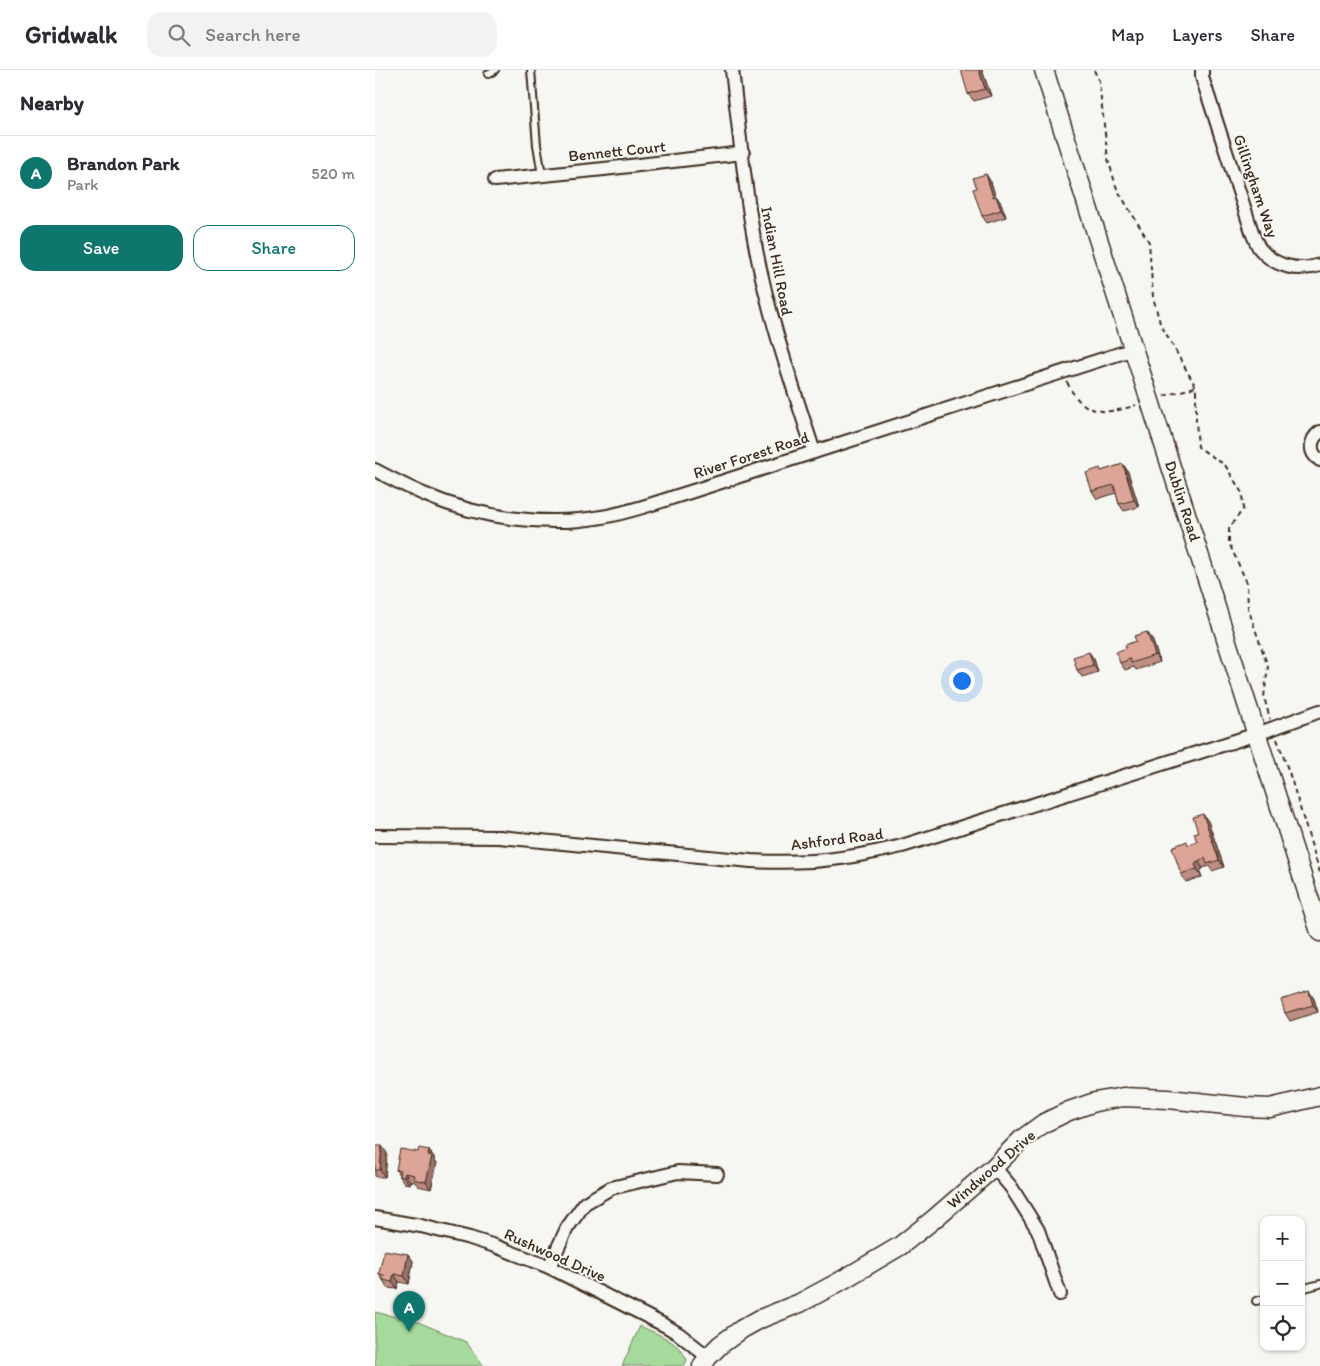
<!DOCTYPE html>
<meta charset="utf-8">
<style>
:root{--surface:#fff;--page:#f2f2f3;--text:#2b2b33;--muted:#7c7c81;--line:#e1e1e2;--accent:#0f766e}
body{margin:0;font-family:Itim,sans-serif;background:var(--page);color:var(--text)}
.controls{position:absolute;right:15px;bottom:15px;display:grid;overflow:hidden;border-radius:10px;box-shadow:0 1px 4px #0004}
.controls button{width:45px;height:45px;display:grid;place-items:center;padding:0;border:0;border-bottom:1px solid var(--line);background:var(--surface);color:var(--text);font:25px sans-serif}
.you{position:absolute;left:586px;top:610px;width:18px;height:18px;margin:-12px;border:4px solid #fff;border-radius:50%;background:#1a73e8;box-shadow:0 0 0 8px #1a73e833}
.badge{display:grid;place-items:center;width:32px;height:32px;border-radius:50%;background:var(--accent);color:#fff;font-size:16px;font-weight:700}
.pin{position:absolute;translate:-50% -41px;filter:drop-shadow(0 1px 2px #0008)}
.pin::after{content:'';position:absolute;top:26px;width:18px;height:15px;background:inherit;clip-path:polygon(0 0,100% 0,50% 100%)}
.list{margin:0;padding:0;list-style:none}
h2{display:flex;justify-content:space-between;align-items:center;height:65px;margin:0;padding:0 20px;font-size:21px}
h2 small{font-size:16px;font-weight:400;color:var(--muted)}
.list li{display:grid;grid-template-columns:32px 1fr auto;gap:15px;align-items:center;box-sizing:border-box;height:75px;padding:0 20px;border-top:1px solid var(--line)}
.list b{display:block;font-size:19px;white-space:nowrap}
.list p{margin:0;font-size:16px;white-space:nowrap;color:var(--muted)}
.list em{font-size:16px;font-style:normal;color:var(--muted)}
.actions{display:flex;gap:10px;padding:15px 20px}
.actions a{flex:1;padding:11px 0;border:1px solid var(--accent);border-radius:15px;text-align:center;font-size:18px;color:var(--accent)}
.actions .main{background:var(--accent);color:#fff}
.icon{flex:none;width:28px;height:28px;fill:none;stroke:currentColor;stroke-width:2;stroke-linecap:round;stroke-linejoin:round}
.map{position:relative;flex:none;width:945px;height:1296px;overflow:hidden}
header{display:flex;align-items:center;gap:30px;box-sizing:border-box;height:70px;padding:0 25px;background:var(--surface);border-bottom:1px solid var(--line)}
header strong{font-size:24px}
nav{display:flex;gap:28px;margin-inline-start:auto;font-size:18px}
.search{width:350px;height:45px;background:var(--page);display:flex;align-items:center;gap:12px;box-sizing:border-box;padding:0 18px;border-radius:15px;color:var(--muted);font-size:19px}
main{display:flex}
aside{flex:1;background:var(--surface)}
.map>svg:first-child{display:block}
</style>
<header>
<strong>Gridwalk</strong>
<div class="search"><svg class="icon" aria-label="search" viewBox="0 0 24 24"><circle cx="10" cy="10" r="6"/><path d="M15 15l6 6"/></svg>Search here</div>
<nav><a>Map</a><a>Layers</a><a>Share</a></nav>
</header>
<main>
<aside>
<h2>Nearby<small></small></h2>
<ul class="list">
<li><span class="badge">A</span><div><b>Brandon Park</b><p>Park</p></div><em>520 m</em></li>
</ul>
<div class="actions"><a class="main">Save</a><a>Share</a></div>
</aside>
<div class="map">
<svg width="945" height="1296" viewBox="0 0 945 1296">
<rect width="100%" height="100%" fill="#f6f6f2"/>
<filter id="ink" filterUnits="userSpaceOnUse"><feTurbulence type="fractalNoise" baseFrequency=".02" numOctaves="2"/><feDisplacementMap in="SourceGraphic" scale="10" xChannelSelector="R" yChannelSelector="G"/><feConvolveMatrix kernelMatrix="1 2 1 2 8 2 1 2 1" color-interpolation-filters="sRGB"/></filter>
<g filter="url(#ink)">
<g fill="#a6da9c" stroke="#70825d">
<polygon points="0,1242 43,1252 91,1272 109,1296 0,1296"/>
<path d="M265,1256C282,1264 304,1271 312,1290L309,1296H247Z"/>
</g>
<g fill="none" stroke-linecap="round" stroke-linejoin="round">
<defs>
<g id="lane">
<polyline points="156,0 162,75 167,105"/>
<polyline points="113,4 120,0"/>
<polyline points="926,1219 945,1214"/>
<polyline points="881,1231 889,1229"/>
</g>
<g id="street">
<path d="M357,0C364,58 369,116 380,174C393,245 417,314 439,382"/>
<path d="M827,0V7L878,165C880,169 882,175 885,179C900,197 924,202 945,195"/>
<polyline points="120,110 229,99 368,83"/>
<path d="M945,362C934,370 934,383 945,390"/>
<path d="M0,400C17,409 34,418 51,425C104,448 171,457 227,447C257,442 286,431 315,422L759,279"/>
<path d="M0,766L124,767L376,791C397,792 418,792 438,791C468,789 498,783 527,776L882,664L945,641"/>
<polyline points="619,1097 636,1117 663,1160 685,1224"/>
<polyline points="0,1148 46,1156 95,1168 120,1176 174,1197 291,1256 304,1264 333,1287"/>
<polyline points="174,1197 192,1158 210,1133 236,1118 303,1102 342,1104"/>
</g>
<g id="secondary">
<polyline points="669,0 945,862"/>
<polyline points="327,1296 333,1287 345,1275 367,1259 385,1249 425,1233 464,1212 525,1176 559,1149 619,1097 647,1069 669,1053 694,1041 720,1032 748,1027 793,1029 871,1037 895,1038 945,1026"/>
</g>
</defs>
<use href="#lane" stroke="#3b2a1e" stroke-width="10"/>
<use href="#street" stroke="#3b2a1e" stroke-width="16"/>
<use href="#secondary" stroke="#3b2a1e" stroke-width="21"/>
<g stroke="#3b2a1e" stroke-width="2" stroke-dasharray="5 4" stroke-linecap="butt">
<polyline points="719,0 724,11 733,89 742,119 774,172 778,227 785,253 821,317 821,351 823,377 850,395 867,423 868,439 854,459 854,473 872,513 873,538 893,597 889,627 895,649"/>
<path d="M692,312C707,345 729,346 761,335"/>
<polyline points="789,326 820,317"/>
<polyline points="902,669 914,702 945,803"/>
</g>
<use href="#lane" stroke="#f6f6f2" stroke-width="6"/>
<use href="#street" stroke="#f6f6f2" stroke-width="12"/>
<use href="#secondary" stroke="#f6f6f2" stroke-width="18"/>
</g>
<g fill="#be8d83" stroke="#3b2a1e">
<polygon points="607,0 616,26 599,31 593,24"/>
<polygon points="616,112 620,126 621,126 626,133 631,147 612,153 607,146"/>
<polygon points="748,394 753,402 764,437 749,441 744,434 741,423 722,429 717,421 727,401"/>
<polygon points="772,562 777,569 785,592 761,600 759,597 750,600 745,593 751,578"/>
<polygon points="719,589 723,602 707,607 702,600"/>
<polygon points="833,751 849,797 837,801 834,796 828,798 825,802 827,807 811,812 806,804 822,772 823,762"/>
<polygon points="934,921 939,929 943,942 915,951 910,943"/>
<polygon points="0,1076 12,1083 10,1107 1,1107 0,1106"/>
<polygon points="59,1087 59,1089 62,1093 56,1119 43,1116 40,1112 35,1111 34,1114 29,1113 21,1100"/>
<polygon points="33,1184 38,1191 34,1214 24,1212 22,1219 13,1218 4,1204"/>
</g>
<g fill="#9b736a" stroke="#3b2a1e">
<polygon points="604,0 607,0 616,26 610,19"/>
<polygon points="611,104 616,112 623,134 618,127"/>
<polygon points="621,126 626,133 631,147 626,140"/>
<polygon points="748,394 753,402 764,437 759,430"/>
<polygon points="772,562 777,569 785,592 780,585"/>
<polygon points="714,582 719,589 723,602 718,595"/>
<polygon points="828,744 833,751 849,797 844,790"/>
<polygon points="823,791 828,798 825,802 827,807 822,799 820,795"/>
<polygon points="934,921 939,929 943,942 938,935"/>
<polygon points="7,1076 12,1083 10,1107 5,1100"/>
<polygon points="54,1080 59,1087 59,1089 62,1093 56,1119 51,1112 53,1085"/>
<polygon points="30,1103 35,1111 34,1114 29,1107"/>
<polygon points="33,1184 38,1191 34,1214 29,1206"/>
<polygon points="19,1204 24,1212 22,1219 17,1212"/>
</g>
<g fill="#dda498" stroke="#3b2a1e">
<polygon points="586,0 604,0 610,19 593,24"/>
<polygon points="611,104 618,127 621,126 626,140 607,146 598,119 602,118 598,108"/>
<polygon points="748,394 759,430 744,434 739,415 717,421 711,403 725,398 726,401"/>
<polygon points="772,562 780,585 756,593 755,589 745,593 741,582 751,578 750,575 761,571 759,566"/>
<polygon points="714,582 718,595 702,600 698,587"/>
<polygon points="828,744 844,790 832,794 830,788 823,791 820,795 822,799 806,804 797,777 812,771 813,775 822,772 819,763 823,762 818,747"/>
<polygon points="934,921 938,935 910,943 906,930"/>
<polygon points="0,1076 7,1076 5,1100 0,1100"/>
<polygon points="44,1078 54,1080 53,1085 57,1086 51,1112 38,1109 39,1105 30,1103 29,1107 24,1106 25,1101 21,1100 25,1079 43,1082"/>
<polygon points="9,1180 33,1184 29,1206 19,1204 17,1212 8,1210 9,1205 4,1204"/>
</g>
</g>
<g text-anchor="middle" dominant-baseline="central" stroke-width="4" stroke-linejoin="round" paint-order="stroke">
<g font-size="16" fill="#3b2a1e" stroke="#f6f6f2">
<text transform="translate(242 81) rotate(-6)">Bennett Court</text>
<text transform="translate(881 116) rotate(71)">Gillingham Way</text>
<text transform="translate(402 191) rotate(79)">Indian Hill Road</text>
<text transform="translate(376 385) rotate(-18)">River Forest Road</text>
<text transform="translate(808 431) rotate(72)">Dublin Road</text>
<text transform="translate(462 769) rotate(-7)">Ashford Road</text>
<text transform="translate(616 1099) rotate(-41)">Windwood Drive</text>
<text transform="translate(180 1185) rotate(24)">Rushwood Drive</text>
</g>
</g>
</svg>
<div class="controls">
<button>+</button>
<button>−</button>
<button><svg class="icon" aria-label="locate" viewBox="0 0 24 24"><circle cx="12" cy="12" r="6"/><path d="M12 2v4M12 18v4M2 12h4M18 12h4"/></svg></button>
</div>
<div class="you"></div>
<div class="pin badge" style="left:34px;top:1262px">A</div>
</div>
</main>
